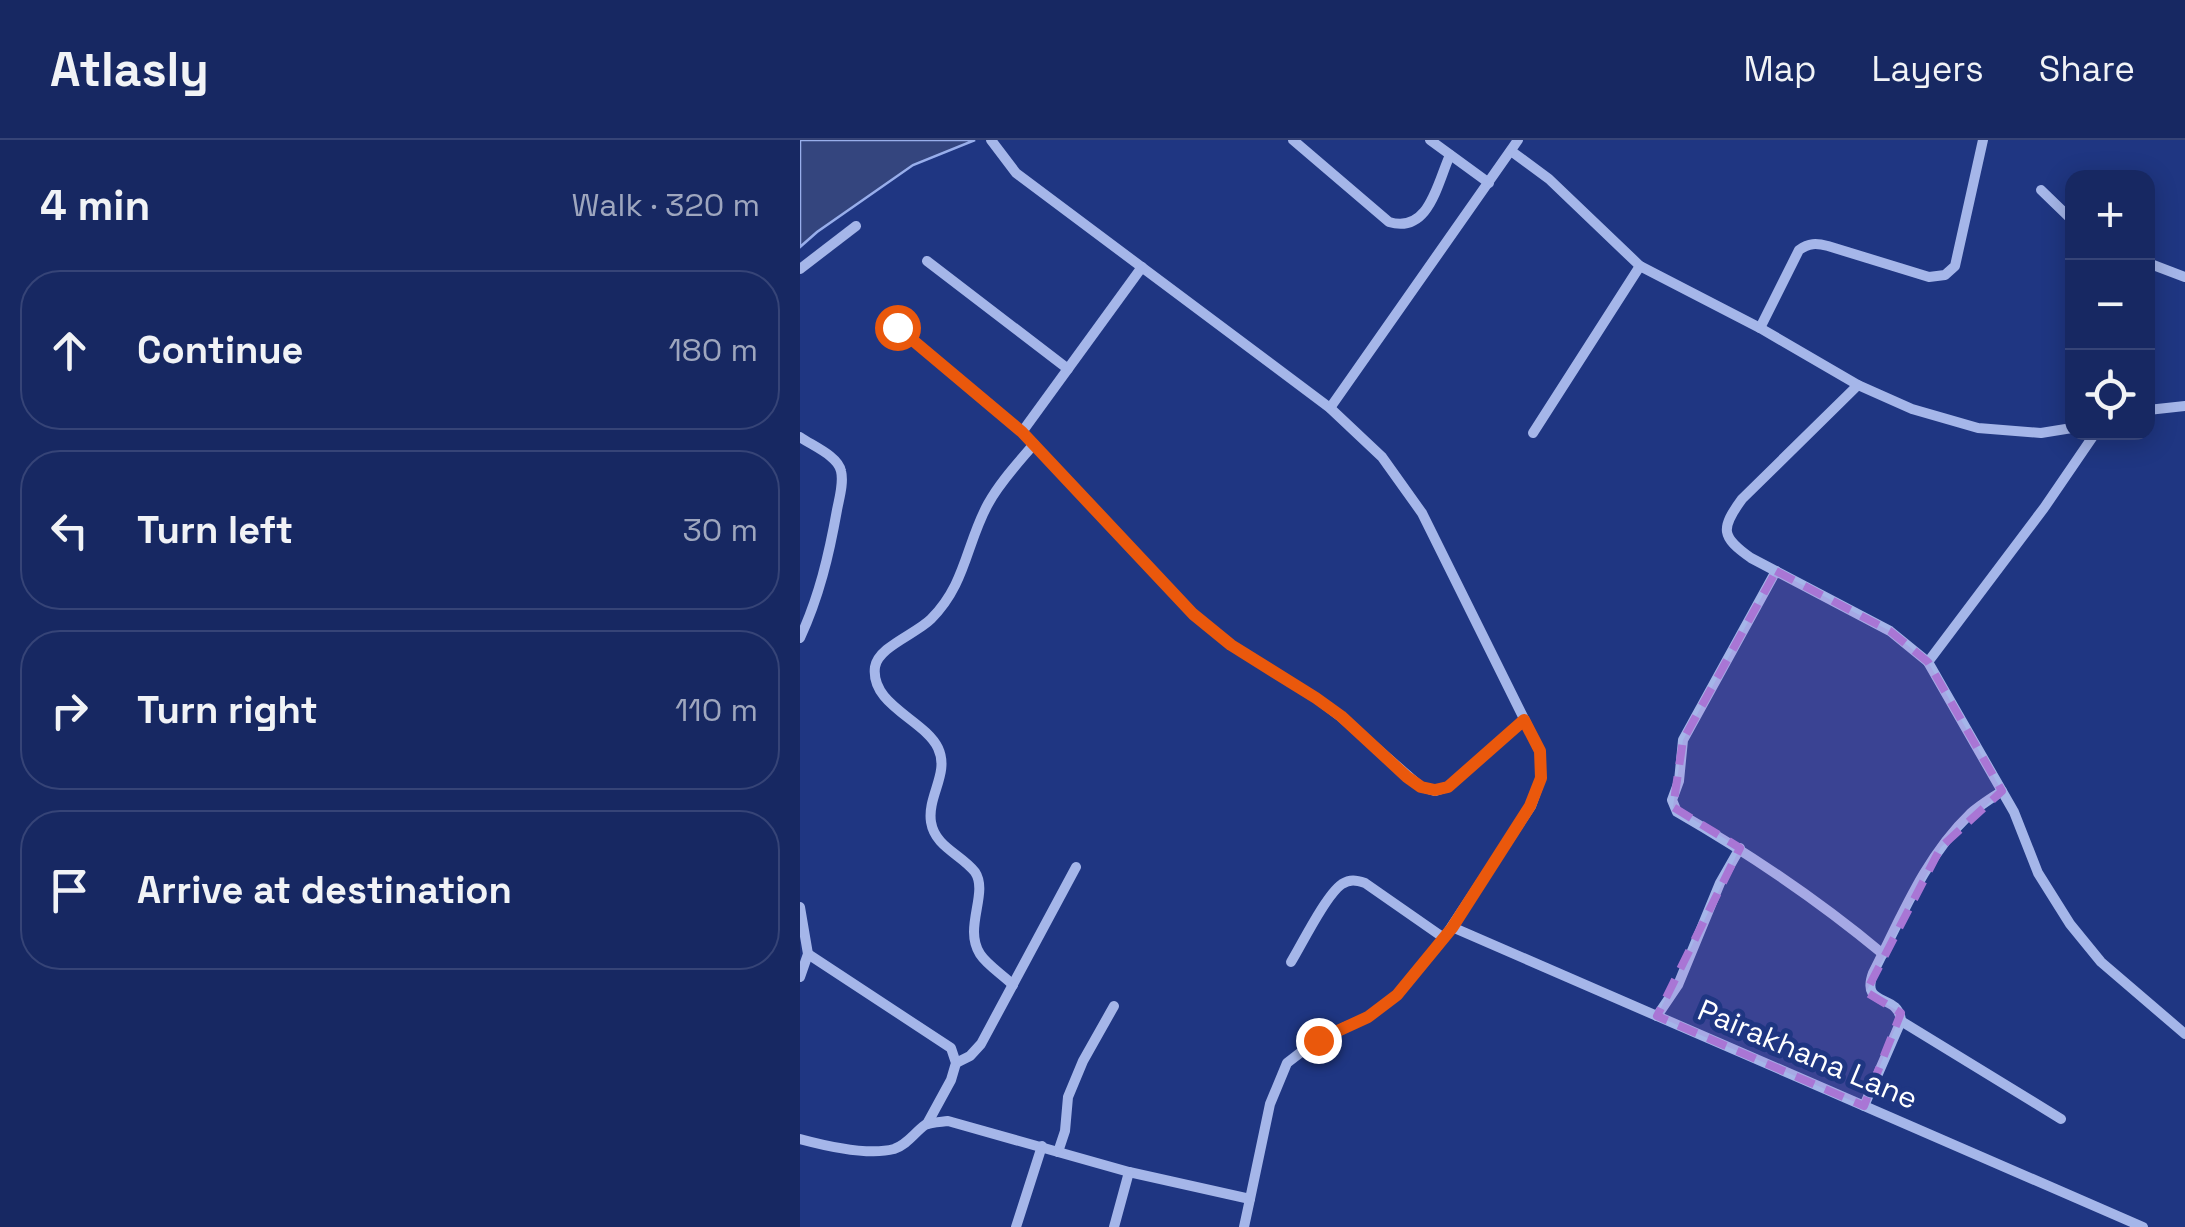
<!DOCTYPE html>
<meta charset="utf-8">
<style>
:root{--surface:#172862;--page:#203068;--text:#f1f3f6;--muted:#9ea6be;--line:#364477}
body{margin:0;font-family:"Space Grotesk",sans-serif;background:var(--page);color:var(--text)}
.controls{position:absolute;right:30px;top:30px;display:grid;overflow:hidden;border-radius:20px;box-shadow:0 5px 25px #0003}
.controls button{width:90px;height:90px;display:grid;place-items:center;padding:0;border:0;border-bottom:2px solid var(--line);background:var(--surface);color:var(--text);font:50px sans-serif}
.stop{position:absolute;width:30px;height:30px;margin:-22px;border:8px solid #ea580c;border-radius:50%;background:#fff}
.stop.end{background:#ea580c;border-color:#fff;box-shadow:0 2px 10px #0008}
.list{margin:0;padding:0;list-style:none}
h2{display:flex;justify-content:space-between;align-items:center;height:130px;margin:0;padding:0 40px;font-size:42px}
h2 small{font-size:32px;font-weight:400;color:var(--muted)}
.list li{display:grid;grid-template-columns:65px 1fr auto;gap:30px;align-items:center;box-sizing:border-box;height:160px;margin:0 20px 20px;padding:0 20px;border:2px solid var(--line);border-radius:40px}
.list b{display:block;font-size:38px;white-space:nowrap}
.list em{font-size:32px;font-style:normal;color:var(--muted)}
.icon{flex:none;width:55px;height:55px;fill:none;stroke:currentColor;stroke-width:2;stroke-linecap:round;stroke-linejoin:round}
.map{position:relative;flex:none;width:1385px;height:1087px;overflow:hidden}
header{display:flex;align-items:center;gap:60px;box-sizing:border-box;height:140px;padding:0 50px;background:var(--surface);border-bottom:2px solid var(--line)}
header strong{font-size:48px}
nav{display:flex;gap:55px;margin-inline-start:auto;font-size:35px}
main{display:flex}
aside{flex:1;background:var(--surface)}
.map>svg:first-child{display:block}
</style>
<header>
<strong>Atlasly</strong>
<nav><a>Map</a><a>Layers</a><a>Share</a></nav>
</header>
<main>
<aside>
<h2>4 min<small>Walk · 320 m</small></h2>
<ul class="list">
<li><svg class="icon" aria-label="ahead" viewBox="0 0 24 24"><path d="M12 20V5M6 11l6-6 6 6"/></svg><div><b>Continue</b></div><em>180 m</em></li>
<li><svg class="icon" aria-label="left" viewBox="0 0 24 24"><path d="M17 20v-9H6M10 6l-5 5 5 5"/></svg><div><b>Turn left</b></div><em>30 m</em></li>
<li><svg class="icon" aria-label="right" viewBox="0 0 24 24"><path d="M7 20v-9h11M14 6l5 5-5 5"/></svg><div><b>Turn right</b></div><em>110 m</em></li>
<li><svg class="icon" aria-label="arrive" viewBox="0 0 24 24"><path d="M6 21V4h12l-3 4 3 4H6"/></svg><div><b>Arrive at destination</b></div></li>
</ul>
</aside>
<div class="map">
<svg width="1385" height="1087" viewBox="0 0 1385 1087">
<rect width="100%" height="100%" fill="#1f3682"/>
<polygon fill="#34457e" stroke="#98aeeb" stroke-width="2.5" points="0,0 175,0 113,25 17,92 0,107"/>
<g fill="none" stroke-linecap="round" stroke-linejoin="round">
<g stroke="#a5b6e9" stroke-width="10">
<path d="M493,0L589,82C629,94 637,44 650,15"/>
<polyline points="630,0 689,43"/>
<polyline points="711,11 749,39 840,126 960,188 1058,245 1112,269 1178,288 1241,293 1272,288"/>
<polyline points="1241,50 1272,80"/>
<polyline points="127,121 268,229"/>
<polyline points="1348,123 1385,137"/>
<polyline points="0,129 56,86"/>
<polyline points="97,187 222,292 393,474 431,505 516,558 541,577 621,647 635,651 648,647 724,580"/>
<path d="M960,188L999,110C1009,103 1016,103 1028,106L1129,137L1145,135L1155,126L1183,0"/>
<path d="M1058,245L942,359C920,389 921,397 951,418L1090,491L1128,522L1214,672L1238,733L1270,784L1301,822L1385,894"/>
<polyline points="530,268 718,0"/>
<polyline points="1348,270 1385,266"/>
<polyline points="222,292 342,127"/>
<polyline points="733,293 840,126"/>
<path d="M0,297C13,306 38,316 41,331C44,343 39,359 37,370C29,415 19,457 0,498"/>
<path d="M976,431L883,600L879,641L872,660L877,672C950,714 1018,760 1083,814"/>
<polyline points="1128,522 1244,368 1296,292"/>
<polyline points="0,767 8,814 0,837"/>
<polyline points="652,787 1343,1087"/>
<polyline points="8,814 151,908 156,923 151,940 127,984"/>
<path d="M491,822C502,804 526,755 542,744C550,739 556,740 565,743L644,798"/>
<path d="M213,845C203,835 187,825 180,814C163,788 189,753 175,732C161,714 135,707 131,682C127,656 150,633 138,608C125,580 70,565 75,527C78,507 116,494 131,479C166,444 166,404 188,364C200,342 218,323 234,304"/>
<polyline points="857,876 878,845 920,743 940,708"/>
<polyline points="1101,881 1261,979"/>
<polyline points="156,923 170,916 181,904 276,727"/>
<path d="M1064,966L1101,881C1099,852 1060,869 1073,833C1101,778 1125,717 1170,674C1180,665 1192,658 1202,651"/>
<path d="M0,999C26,1006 68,1016 94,1009C108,1004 114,993 125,985C131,982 141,982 148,981L329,1032L450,1059L470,964L487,923L518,899L568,877L597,855L644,798L731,666L741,638L740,611L622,373L582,317L530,268L216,33L191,0"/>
<polyline points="258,1012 265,991 268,957 283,921 314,866"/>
<polyline points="216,1087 242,1006"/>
<polyline points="314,1087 329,1032"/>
<polyline points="444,1087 450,1059"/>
</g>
</g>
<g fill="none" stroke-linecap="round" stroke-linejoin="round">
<polyline stroke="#ea580c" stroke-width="12" points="97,187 222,292 393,474 431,505 516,558 541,576 607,637 621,647 635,650 648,647 724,580 740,611 741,638 730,666 652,788 597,855 568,877 518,900"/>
</g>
<path fill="#a976d5" fill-opacity="0.2" stroke="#a976d5" stroke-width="8" stroke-dasharray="20 12" stroke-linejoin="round" d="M976,431L1090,491L1128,522L1202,651L1141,707L1066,852L1101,873L1064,966L857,876L940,708L873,667L883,600Z"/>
<g text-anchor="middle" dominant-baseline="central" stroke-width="10" stroke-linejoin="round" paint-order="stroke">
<g font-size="30" fill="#fff" stroke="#1f3682">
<text transform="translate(1008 914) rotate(23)">Pairakhana Lane</text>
</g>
</g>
</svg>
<div class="controls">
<button>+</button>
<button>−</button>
<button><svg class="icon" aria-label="locate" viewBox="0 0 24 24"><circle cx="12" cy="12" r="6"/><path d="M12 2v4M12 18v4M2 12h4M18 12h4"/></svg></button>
</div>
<div class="stop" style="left:97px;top:187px"></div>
<div class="stop end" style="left:518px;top:900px"></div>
</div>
</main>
